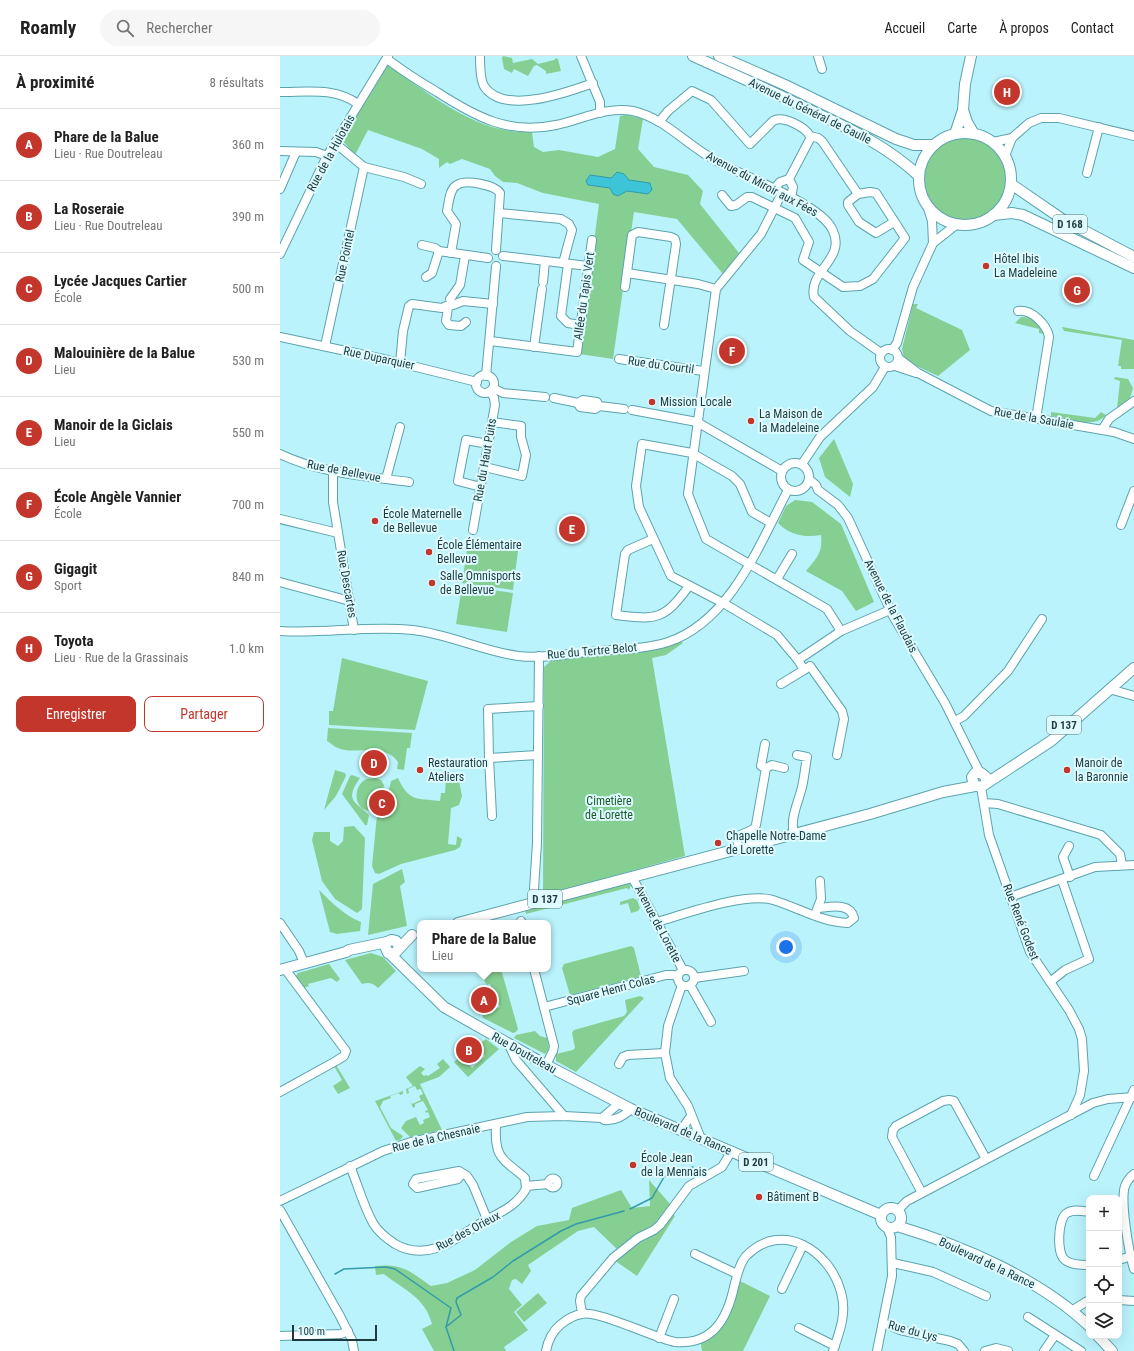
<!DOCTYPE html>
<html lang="fr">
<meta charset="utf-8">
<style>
:root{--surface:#fff;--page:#f6f6f6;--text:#222;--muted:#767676;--line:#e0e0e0;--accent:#c3362c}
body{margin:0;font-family:"Roboto Condensed",sans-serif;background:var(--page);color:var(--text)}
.controls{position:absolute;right:12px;bottom:12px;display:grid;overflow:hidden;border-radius:8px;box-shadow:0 4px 16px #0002}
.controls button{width:36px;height:36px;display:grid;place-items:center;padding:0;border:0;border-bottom:1px solid var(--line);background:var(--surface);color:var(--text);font:20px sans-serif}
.scale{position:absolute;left:12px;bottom:10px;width:85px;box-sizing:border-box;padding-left:4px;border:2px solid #1c3a3f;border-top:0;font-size:11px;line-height:14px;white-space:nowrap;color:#1c3a3f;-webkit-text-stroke:3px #dffbff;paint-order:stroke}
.you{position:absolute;left:506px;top:891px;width:14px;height:14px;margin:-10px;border:3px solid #fff;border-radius:50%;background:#1a73e8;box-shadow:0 0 0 6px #1a73e833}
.badge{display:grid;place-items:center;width:26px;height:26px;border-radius:50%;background:var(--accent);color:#fff;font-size:13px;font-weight:700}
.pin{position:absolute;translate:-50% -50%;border:2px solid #fff;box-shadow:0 1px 4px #0006}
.popup{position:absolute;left:137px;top:864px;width:134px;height:52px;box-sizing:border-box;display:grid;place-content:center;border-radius:8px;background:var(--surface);filter:drop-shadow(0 1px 3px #0005);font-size:13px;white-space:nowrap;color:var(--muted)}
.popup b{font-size:15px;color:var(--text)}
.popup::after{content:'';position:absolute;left:50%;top:100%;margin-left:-8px;border:8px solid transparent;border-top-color:var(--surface)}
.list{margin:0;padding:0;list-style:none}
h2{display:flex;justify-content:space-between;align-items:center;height:52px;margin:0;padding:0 16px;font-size:17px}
h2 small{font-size:13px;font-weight:400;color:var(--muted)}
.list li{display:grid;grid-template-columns:26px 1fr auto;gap:12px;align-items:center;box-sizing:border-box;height:72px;padding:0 16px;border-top:1px solid var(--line)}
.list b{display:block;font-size:15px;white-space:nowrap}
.list p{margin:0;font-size:13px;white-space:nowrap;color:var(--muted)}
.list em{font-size:13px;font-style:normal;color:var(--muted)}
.actions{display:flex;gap:8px;padding:12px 16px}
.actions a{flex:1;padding:9px 0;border:1px solid var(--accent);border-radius:8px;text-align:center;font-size:14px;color:var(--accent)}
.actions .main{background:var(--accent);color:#fff}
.icon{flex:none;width:22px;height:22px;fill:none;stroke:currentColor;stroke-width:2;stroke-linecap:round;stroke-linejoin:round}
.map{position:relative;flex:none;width:854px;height:1295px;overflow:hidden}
header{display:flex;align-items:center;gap:24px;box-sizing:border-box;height:56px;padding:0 20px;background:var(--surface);border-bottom:1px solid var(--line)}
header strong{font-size:19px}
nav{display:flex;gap:22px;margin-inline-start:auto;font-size:14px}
.search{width:280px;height:36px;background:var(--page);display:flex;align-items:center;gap:10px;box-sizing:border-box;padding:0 14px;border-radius:22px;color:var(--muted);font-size:15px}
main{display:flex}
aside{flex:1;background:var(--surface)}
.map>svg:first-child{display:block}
</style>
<header>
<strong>Roamly</strong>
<div class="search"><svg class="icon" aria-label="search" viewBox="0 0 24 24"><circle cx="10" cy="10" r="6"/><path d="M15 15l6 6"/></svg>Rechercher</div>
<nav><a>Accueil</a><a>Carte</a><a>À propos</a><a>Contact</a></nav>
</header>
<main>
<aside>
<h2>À proximité<small>8 résultats</small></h2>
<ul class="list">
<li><span class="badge">A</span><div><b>Phare de la Balue</b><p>Lieu · Rue Doutreleau</p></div><em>360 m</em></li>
<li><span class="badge">B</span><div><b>La Roseraie</b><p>Lieu · Rue Doutreleau</p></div><em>390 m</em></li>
<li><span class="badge">C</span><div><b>Lycée Jacques Cartier</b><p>École</p></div><em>500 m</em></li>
<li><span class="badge">D</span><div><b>Malouinière de la Balue</b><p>Lieu</p></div><em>530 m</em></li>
<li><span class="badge">E</span><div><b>Manoir de la Giclais</b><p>Lieu</p></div><em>550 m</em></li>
<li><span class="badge">F</span><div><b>École Angèle Vannier</b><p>École</p></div><em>700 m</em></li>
<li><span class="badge">G</span><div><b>Gigagit</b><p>Sport</p></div><em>840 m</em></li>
<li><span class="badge">H</span><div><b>Toyota</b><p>Lieu · Rue de la Grassinais</p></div><em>1.0 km</em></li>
</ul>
<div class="actions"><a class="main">Enregistrer</a><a>Partager</a></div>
</aside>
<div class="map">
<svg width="854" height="1295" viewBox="0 0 854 1295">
<rect width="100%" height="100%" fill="#baf3fc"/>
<g fill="#86cf92">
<polygon points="223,0 232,2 233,7 252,3 258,8 274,4 276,2 278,3 281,15 266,18 266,15 257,9 254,10 248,20 234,13 232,17 224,13 222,2"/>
<path d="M106,8C150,38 197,79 252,76L254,91L263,96L279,94L318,101L335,93L340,60L347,59L363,63L358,93L374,111L408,119L423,135L420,148L459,197L443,218L397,163L354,156L333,303L299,298L319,148L263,137L237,127L223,126L215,120L210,113L182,103L170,108L167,106L159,112V103L142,93L88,74L75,99L61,83Z"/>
<circle cx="685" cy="123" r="42"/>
<polygon points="633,248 638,248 636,252 682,274 690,294 658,320 628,306 624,302 622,293"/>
<path d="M741,261C752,260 760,268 763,278L759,277V273L735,267Z"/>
<polygon points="782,271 854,284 854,313 841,313 841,310 838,310 842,284 784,275"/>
<polygon points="835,321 848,323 853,332 850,342 837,352 840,325 834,323"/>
<path d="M771,356L815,362L821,356L826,359C815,373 786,363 771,360Z"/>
<polygon points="554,383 573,428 570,441 545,421 539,402"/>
<path d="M515,444L532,446L561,468L594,546L576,555L562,535L526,515C537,502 543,496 541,479C524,482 510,479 498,467L506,450Z"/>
<polygon points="188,488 238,495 233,534 182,527"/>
<polygon points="182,530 233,537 227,576 176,568"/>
<polygon points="399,584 403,587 386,599 372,602 405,800 268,838 263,837 264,611 273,603 331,599"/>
<polygon points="62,602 148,625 135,674 49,669 49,655 53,655"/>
<path d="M48,672L132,677L130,692H127L124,714L117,713L118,706C103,685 75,700 58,692C54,691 51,687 47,685Z"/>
<polygon points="55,714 65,717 66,720 56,740 44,754"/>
<path d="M72,719L80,722C64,745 75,745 89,759L87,769H85L62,738L70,720Z"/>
<path d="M172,720L179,725L182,740L179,749L171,752L168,788L176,789L177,780L182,783L180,791L175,794L121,808L99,818L95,817L92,810L96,769L97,760L107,744L111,725L118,722C129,746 136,742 160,745L161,737H165L166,722Z"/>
<path d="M96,722L101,724L104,729L102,740L96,753C78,762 68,734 86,723Z"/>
<polygon points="74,770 85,782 82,853 77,857 55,843 42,825 32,784 34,776 50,776 50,785 58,790 63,785 64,771"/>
<polygon points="122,813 125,826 120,830 127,870 88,879 93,828"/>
<polygon points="348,827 351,829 349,834 347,832 246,858 245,853"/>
<path d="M39,834C52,847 64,859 81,866L80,875L57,878L50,876Z"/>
<polygon points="353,842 357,844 360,852 358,855 351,857 348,847 340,849 340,846"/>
<polygon points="351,890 354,892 361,920 360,921 290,939 282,912 284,908"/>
<path d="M91,897L103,901L116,915L98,932C93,927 89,926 82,928L65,904Z"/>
<polygon points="49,908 60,923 57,926 51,922 28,928 29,930 24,932 15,921 18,917"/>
<polygon points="207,913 221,913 238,973 236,976 233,977 203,962 202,957 220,951 210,928 207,929 200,918"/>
<polygon points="360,940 364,942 296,1016 276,1005 276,998 293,994 295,992 292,977 294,974 344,960 347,956 345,944"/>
<polygon points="255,975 260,980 267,982 269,993 265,998 234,982 236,979"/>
<polygon points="206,983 219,993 188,1021 174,1006 181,1000 192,1012 205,1000 196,990"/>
<polygon points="163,1003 170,1011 159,1021 140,1028 162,1074 130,1081 121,1072 126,1065 136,1061 140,1069 144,1067 143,1064 150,1061 148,1056 146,1057 145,1055 148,1054 143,1045 135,1048 135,1051 133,1052 130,1044 132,1048 141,1044 139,1040 143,1038 141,1033 137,1034 135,1030 128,1033 129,1037 127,1038 126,1033 133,1030 126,1021 140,1010 145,1013 141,1017 144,1020 146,1019 148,1020 160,1012 157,1008"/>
<polygon points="56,1009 70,1032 58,1038 53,1030 62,1024 54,1010"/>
<polygon points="123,1035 123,1038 120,1039 119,1037 110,1040 111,1042 103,1045 100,1051 111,1072 123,1080 121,1083 116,1085 95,1045"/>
<path d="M369,1124L391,1149L388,1152L395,1160L357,1220L334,1204L341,1197L314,1171L298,1175L248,1209L251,1215L242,1228L236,1223L232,1224L229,1233L242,1249L234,1256L248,1274L224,1291L226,1295H154L142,1273L152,1268C145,1241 124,1234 104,1218L96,1219L95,1210C123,1207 129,1215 151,1230L167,1227L195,1214L231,1186L257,1170L289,1164L292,1152L341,1134L352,1152L370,1150Z"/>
<polygon points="456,1223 490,1240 463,1295 422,1295 420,1283 437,1271"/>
<polygon points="258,1237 267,1247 244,1266 236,1256"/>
</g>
<polygon fill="#3dc4d7" stroke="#339ba9" points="337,116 344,118 349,124 370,127 372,134 368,138 347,135 338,140 333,138 330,132 308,129 306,125 310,119 331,122"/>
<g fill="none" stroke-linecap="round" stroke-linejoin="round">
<g stroke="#339ba9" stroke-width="1.5">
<polyline points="350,1153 372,1142 384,1121 390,1118 413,1111"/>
<polyline points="55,1218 64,1213 106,1211 115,1213 171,1252 166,1271 174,1295"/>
<polyline points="166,1271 181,1259 176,1246 177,1242 213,1221 233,1205 281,1175 296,1168 344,1155"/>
</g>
<defs>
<g id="minor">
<path d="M200,0C200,9 200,23 204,30C223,60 288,36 313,27"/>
<polyline points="301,0 320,46 320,57"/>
<polyline points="538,0 542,13"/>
<path d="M107,3C123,15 140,26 157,36C196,61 229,79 276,69C301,64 326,50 353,55C384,62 406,88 433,103C464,121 500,132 530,152C539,158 549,165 553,175C566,203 528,215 534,241L570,275L601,297"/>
<path d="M0,36C27,36 55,31 78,48"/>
<path d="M379,66L388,55L412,35L431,44L470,88L493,65C503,59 525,71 530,80L538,82L542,85L578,138L590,136L596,137L625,182L593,223L580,230L563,231L523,204L529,186L515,162L472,141H467L456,149L451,150L442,139"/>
<polyline points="713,86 732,82"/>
<polyline points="55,87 84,111 124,121 141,128"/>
<polyline points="0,95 36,96 47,100"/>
<polyline points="725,100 732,82 749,67 761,62 779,62 854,80"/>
<polyline points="807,117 819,71"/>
<polyline points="509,123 531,81"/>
<polyline points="509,123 513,131 511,142"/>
<polyline points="0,133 16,96"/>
<polyline points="494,133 500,126 509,123"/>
<polyline points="502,137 481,178 436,233 408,438 426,483 547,553 561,575"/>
<polyline points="578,138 568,146 568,149 579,166 596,177 614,166"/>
<polyline points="647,149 652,165 653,187"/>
<polyline points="219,157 281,163 289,168 292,174 283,207"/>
<polyline points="142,189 155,192 159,195 208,202"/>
<path d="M171,197L176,168L167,155C169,147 169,133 177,129C185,123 215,129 220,137L216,194"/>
<polyline points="0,198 47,100 108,0"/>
<polyline points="223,200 308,210"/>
<polyline points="288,208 281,260 288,267 300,269"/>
<polyline points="347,217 418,228 436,233"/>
<polyline points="146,221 152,217 159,195"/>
<polyline points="263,226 265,205"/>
<polyline points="345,231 352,179 358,176 391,181 395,183 396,188 384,269"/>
<polyline points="170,243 180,229 185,200"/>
<polyline points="173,249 183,245 213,248"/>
<polyline points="168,252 166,265 169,269 181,270 186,266"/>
<path d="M738,255C752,253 767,269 769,281L756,363"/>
<polyline points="0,281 108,304 197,326"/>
<polyline points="210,285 297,296 312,184"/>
<polyline points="45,290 84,111"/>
<polyline points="254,291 262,233"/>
<circle cx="609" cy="302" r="9"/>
<polyline points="612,294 617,287 633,231 653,187 677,168"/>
<polyline points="618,302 638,317 711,355 834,376 854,383"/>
<polyline points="339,303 423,315"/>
<polyline points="120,307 123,275 129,250 132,248 162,252 166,250"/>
<polyline points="615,310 636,317"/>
<circle cx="205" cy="328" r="9"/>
<polyline points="206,320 216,210"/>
<polyline points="213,332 223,337 265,341"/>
<polyline points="274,342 298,347 303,344 317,346 319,350 344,353"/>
<polyline points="298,347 300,351 315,353 319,350"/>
<polyline points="352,354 417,366 502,415"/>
<polyline points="822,374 829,363 854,345"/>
<path d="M0,398C39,417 86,420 129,426"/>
<circle cx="515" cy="421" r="14"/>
<polyline points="522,408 540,381 593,331 605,311"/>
<polyline points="205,411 242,420 246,399 241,381 241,370 212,366"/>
<polyline points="53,415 53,446 74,574"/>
<polyline points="106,423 120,371"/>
<polyline points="530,424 536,429 538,434 558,449 568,462 613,560 665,647 700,717"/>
<polyline points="201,431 178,425 186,384 208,388"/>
<polyline points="0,463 58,477"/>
<polyline points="491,467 472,456 460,428 452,420 412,397 362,388 356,430 359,451 391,520 445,548 497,579 518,604"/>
<polyline points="841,469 854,435"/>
<polyline points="193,474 215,349 214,342 210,335"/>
<path d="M373,483L348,494L345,498L336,559C377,564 384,564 409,530"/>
<polyline points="497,523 512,498"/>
<polyline points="0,526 70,545"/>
<path d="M0,575C44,578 88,569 133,574C169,578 202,595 238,600C264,603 293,597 319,595C342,593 366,593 388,586C451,565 480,487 508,434"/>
<polyline points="524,614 530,610 562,655 564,663 557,699"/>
<polyline points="501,628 524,614 518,604 561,575 610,554"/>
<polyline points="829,633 854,640"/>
<polyline points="675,665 684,660 728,615 762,563"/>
<polyline points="258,699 209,702 208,653 259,650"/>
<polyline points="209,702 212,760"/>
<polyline points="486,712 492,709 504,712"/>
<polyline points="701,731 709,779 750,896 789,954 799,973 802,983 804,1015 800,1039 791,1059"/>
<polyline points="704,747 718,748 821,779 840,798 842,809"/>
<path d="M514,778C510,764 517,749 521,735C524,725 525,712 527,701L517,699"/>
<polyline points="789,790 783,801 790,821"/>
<polyline points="459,793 457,784 458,780 474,773 476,769 486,712 481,710 485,688"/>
<polyline points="352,821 403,914"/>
<polyline points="730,841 815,811 854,809"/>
<polyline points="256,846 254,833 257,787 259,600"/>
<polyline points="536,856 541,843 540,825"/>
<polyline points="241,865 242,867"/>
<path d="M377,866C405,858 465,836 493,844C519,852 541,866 568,867L574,862C570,846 550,851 538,852"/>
<polyline points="0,867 19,895 24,907"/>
<polyline points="254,913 274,990 273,995 266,1009"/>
<circle cx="406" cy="922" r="8"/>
<polyline points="414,922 464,915"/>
<polyline points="770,926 785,914 809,903 782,824"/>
<polyline points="402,929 388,970 385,997 390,1022 408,1050 421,1083"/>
<polyline points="410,929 431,966"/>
<polyline points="264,951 386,919 394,919 397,921"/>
<polyline points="229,989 236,1004 284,1060"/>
<polyline points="339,1008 343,1001 348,999 385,997"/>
<polyline points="0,1036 56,1005 64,1000 66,995 5,913"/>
<polyline points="322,1062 336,1050 338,1046"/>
<polyline points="401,1074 411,1060"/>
<path d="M70,1110C78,1129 83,1149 93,1167C98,1176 106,1182 115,1188C145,1205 171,1187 196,1170C214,1158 234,1154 246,1133L245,1122C235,1112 219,1105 217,1090C215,1082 216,1075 216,1068"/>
<polyline points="181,1118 178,1123 137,1132 133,1128 136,1123 179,1115 187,1120 193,1129 207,1163"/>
<path d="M854,1118C850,1121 847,1125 845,1130C840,1145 849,1197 854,1213"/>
<polyline points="814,1120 854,1034"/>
<circle cx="273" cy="1127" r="4.5"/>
<polyline points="246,1130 268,1128"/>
<polyline points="642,1137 612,1081 613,1074 616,1070 663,1045 669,1044 674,1045 706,1103"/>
<path d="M0,1145L103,1095L131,1086L247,1061L284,1060L322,1062L324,1064C335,1065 343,1061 351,1053"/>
<polyline points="0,1154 60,1260 72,1284 74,1295"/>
<polyline points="617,1155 627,1145 813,1047 828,1043 854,1041"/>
<path d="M809,1156C802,1155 793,1153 787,1157C778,1162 776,1197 785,1204C791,1209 801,1209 809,1209"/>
<polyline points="415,1198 457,1218"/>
<polyline points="839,1204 854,1199"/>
<polyline points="613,1207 653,1216 706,1240"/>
<polyline points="502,1233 523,1189"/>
<polyline points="839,1244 854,1245"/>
<polyline points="793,1254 809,1244"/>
<polyline points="302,1257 300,1245 301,1240 333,1202 358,1182 374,1174 380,1169 409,1130 442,1111 451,1096"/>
<polyline points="748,1261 801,1295"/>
<polyline points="603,1267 620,1274 670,1285 678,1288 684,1295"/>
<polyline points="519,1272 555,1290"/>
<polyline points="0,1280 61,1278 68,1275"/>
<polyline points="379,1282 394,1243"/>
<path d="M266,1295C268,1284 272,1276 280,1269C286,1264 294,1259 302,1258C318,1254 374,1282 395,1286C433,1289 447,1263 454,1231C457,1220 459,1208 466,1200C502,1163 550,1195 561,1236C567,1257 560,1275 553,1295"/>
<polyline points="597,1295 612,1220 611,1181 607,1172"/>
<polyline points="705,1295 716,1292 728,1295"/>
<polyline points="764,1295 775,1279"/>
</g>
<g id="major">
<path d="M413,0C455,19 497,37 538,58C575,75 609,92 639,120"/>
<polyline points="439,0 505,29 616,83 634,89 654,89"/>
<polyline points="683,54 687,66 694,78"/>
<circle cx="685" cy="123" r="46"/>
<polyline points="675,78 683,54 685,28 691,0"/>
<polyline points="731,128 782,163 854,201"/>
<polyline points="713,159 732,157 743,159 854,212"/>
<polyline points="706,726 706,721 701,717 695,717 692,721 694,729 701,731 771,685 854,612"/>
<polyline points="178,867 590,758 663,736 695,730"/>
<polyline points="119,891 116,885 111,884 107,886 105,890 108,897 115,897 132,879"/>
<polyline points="110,898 164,951 266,1009 351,1053 601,1159"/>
<polyline points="0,914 66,896 69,894 107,886"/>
<circle cx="611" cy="1162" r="10"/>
<path d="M617,1170C681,1189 760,1223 809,1270"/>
<polyline points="818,1280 832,1295"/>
</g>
</defs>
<use href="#minor" stroke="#5ba3ae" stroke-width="10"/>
<use href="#major" stroke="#5ba3ae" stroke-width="12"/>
<use href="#minor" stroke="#fff" stroke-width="8"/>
<use href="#major" stroke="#fff" stroke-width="10"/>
</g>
<g fill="#c3362c" stroke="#dffbff" stroke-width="1.5">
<circle cx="706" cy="210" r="4"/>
<circle cx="372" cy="346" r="4"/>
<circle cx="471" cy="365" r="4"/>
<circle cx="95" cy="465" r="4"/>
<circle cx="149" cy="496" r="4"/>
<circle cx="152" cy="527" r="4"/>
<circle cx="140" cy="714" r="4"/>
<circle cx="787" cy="714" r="4"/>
<circle cx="438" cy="787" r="4"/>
<circle cx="353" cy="1109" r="4"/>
<circle cx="479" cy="1141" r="4"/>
</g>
<g text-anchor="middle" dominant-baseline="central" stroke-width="4" stroke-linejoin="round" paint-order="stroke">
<g fill="#dffbff" stroke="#567479" stroke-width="1">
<rect x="773" y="159" width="34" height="18" rx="3"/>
<rect x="767" y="660" width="34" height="18" rx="3"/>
<rect x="248" y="834" width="34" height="18" rx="3"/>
<rect x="459" y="1097" width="34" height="18" rx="3"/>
</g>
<g font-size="11" font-weight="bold" fill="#1c3a3f">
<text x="790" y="168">D 168</text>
<text x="784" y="669">D 137</text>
<text x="265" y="843">D 137</text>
<text x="476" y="1106">D 201</text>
</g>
<g font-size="12" fill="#1c3a3f" stroke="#dffbff">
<text transform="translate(530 55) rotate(26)">Avenue du Général de Gaulle</text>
<text transform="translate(51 97) rotate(-61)">Rue de la Hulotais</text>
<text transform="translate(482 128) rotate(28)">Avenue du Miroir aux Fées</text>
<text transform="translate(65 200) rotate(-78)">Rue Pointel</text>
<text transform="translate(304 240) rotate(-82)">Allée du Tapis Vert</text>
<text transform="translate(99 302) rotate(12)">Rue Duparquier</text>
<text transform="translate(381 309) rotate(8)">Rue du Courtil</text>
<text transform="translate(754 362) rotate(10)">Rue de la Saulaie</text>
<text transform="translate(205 404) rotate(-80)">Rue du Haut Puits</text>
<text transform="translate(64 415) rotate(11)">Rue de Bellevue</text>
<text transform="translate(67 528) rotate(80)">Rue Descartes</text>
<text transform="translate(611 550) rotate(63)">Avenue de la Flaudais</text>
<text transform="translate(312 595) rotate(-5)">Rue du Tertre Belot</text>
<text transform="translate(741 866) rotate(69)">Rue René Godest</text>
<text transform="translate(378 868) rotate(62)">Avenue de Lorette</text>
<text transform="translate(331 934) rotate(-15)">Square Henri Colas</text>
<text transform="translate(244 997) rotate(29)">Rue Doutreleau</text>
<text transform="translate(403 1075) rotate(23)">Boulevard de la Rance</text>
<text transform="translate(156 1082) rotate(-13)">Rue de la Chesnaie</text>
<text transform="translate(188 1175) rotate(-28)">Rue des Orieux</text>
<text transform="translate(707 1207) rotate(25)">Boulevard de la Rance</text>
<text transform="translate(633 1275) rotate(15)">Rue du Lys</text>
</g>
<g font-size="12" fill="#1c3a3f" stroke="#dffbff" text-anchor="start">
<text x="714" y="203">Hôtel Ibis<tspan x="714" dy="14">La Madeleine</tspan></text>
<text x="380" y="346">Mission Locale</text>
<text x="479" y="358">La Maison de<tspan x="479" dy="14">la Madeleine</tspan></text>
<text x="103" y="458">École Maternelle<tspan x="103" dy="14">de Bellevue</tspan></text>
<text x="157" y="489">École Élémentaire<tspan x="157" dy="14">Bellevue</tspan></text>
<text x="160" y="520">Salle Omnisports<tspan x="160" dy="14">de Bellevue</tspan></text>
<text x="148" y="707">Restauration<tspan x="148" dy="14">Ateliers</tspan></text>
<text x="795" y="707">Manoir de<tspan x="795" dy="14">la Baronnie</tspan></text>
<text x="446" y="780">Chapelle Notre-Dame<tspan x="446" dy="14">de Lorette</tspan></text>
<text x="361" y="1102">École Jean<tspan x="361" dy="14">de la Mennais</tspan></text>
<text x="487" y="1141">Bâtiment B</text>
</g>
<g font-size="12" fill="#195d2b" stroke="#dffbff">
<text x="329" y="745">Cimetière<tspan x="329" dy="14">de Lorette</tspan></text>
</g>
</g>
</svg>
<div class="controls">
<button>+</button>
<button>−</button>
<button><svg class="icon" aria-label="locate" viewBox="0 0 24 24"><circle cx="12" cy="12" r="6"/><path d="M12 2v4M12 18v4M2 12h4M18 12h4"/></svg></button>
<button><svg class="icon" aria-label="layers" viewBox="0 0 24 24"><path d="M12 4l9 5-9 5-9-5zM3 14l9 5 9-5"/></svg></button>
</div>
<div class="scale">100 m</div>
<div class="you"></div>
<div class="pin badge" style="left:204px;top:944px">A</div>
<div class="popup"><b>Phare de la Balue</b>Lieu</div>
<div class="pin badge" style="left:189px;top:994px">B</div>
<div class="pin badge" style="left:102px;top:747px">C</div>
<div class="pin badge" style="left:94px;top:707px">D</div>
<div class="pin badge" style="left:292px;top:473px">E</div>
<div class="pin badge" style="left:452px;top:295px">F</div>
<div class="pin badge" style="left:797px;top:234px">G</div>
<div class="pin badge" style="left:727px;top:36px">H</div>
</div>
</main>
